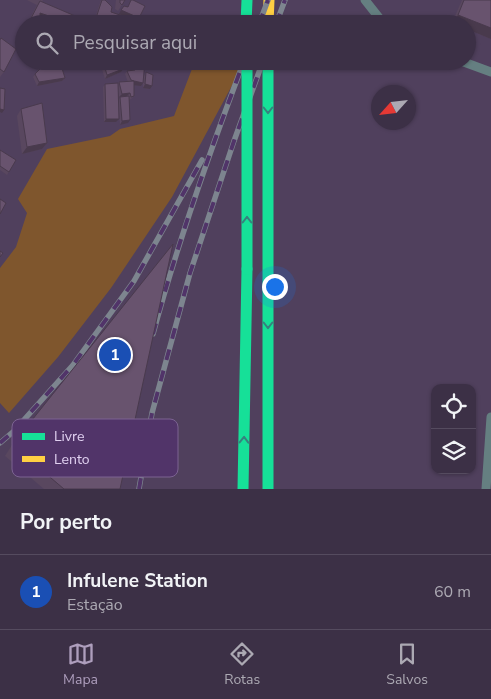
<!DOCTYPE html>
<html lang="pt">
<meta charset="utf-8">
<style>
:root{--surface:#3c3046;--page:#473c51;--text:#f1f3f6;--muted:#aca9b3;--line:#554b5f;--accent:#ae9ebd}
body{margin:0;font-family:"Nunito Sans",sans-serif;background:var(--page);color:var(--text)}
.controls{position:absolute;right:15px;bottom:15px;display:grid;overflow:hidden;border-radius:10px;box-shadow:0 1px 4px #0004}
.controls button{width:45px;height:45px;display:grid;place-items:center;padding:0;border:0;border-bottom:1px solid var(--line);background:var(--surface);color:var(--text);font:25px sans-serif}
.compass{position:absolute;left:371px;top:85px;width:45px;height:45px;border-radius:50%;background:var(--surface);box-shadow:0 1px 4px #0004;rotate:243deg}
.you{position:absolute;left:274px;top:286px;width:18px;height:18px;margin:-12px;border:4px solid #fff;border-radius:50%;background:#1a73e8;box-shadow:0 0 0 8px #1a73e833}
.badge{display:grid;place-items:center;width:32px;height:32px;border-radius:50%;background:var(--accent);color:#fff;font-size:16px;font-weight:700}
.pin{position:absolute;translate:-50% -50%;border:2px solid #fff;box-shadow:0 1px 5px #0006}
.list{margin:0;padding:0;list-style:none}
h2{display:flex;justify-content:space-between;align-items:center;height:65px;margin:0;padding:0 20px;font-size:21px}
h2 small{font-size:16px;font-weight:400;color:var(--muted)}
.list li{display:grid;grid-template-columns:32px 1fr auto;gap:15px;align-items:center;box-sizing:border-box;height:75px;padding:0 20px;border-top:1px solid var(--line)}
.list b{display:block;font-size:19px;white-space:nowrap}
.list p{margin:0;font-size:16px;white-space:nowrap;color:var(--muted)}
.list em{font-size:16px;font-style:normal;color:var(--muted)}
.icon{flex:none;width:28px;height:28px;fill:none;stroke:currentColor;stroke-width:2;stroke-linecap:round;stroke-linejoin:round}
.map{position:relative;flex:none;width:491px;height:489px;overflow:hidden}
.search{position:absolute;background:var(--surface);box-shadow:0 1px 4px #0004;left:15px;right:15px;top:15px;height:55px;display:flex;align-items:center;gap:12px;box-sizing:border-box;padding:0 18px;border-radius:28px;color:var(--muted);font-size:19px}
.sheet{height:140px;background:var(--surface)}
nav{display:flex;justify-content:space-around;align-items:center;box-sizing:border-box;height:70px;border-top:1px solid var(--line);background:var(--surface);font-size:14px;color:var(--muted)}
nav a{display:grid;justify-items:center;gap:2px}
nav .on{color:var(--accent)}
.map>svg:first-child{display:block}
</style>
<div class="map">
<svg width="491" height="489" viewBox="0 0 491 489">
<rect width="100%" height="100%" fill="#50405d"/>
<polygon fill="#7f562d" points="195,61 236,61 243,65 172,197 111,288 58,357 9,413 0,403 0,268 16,247 27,213 18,199 47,149 110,136 120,129 174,116"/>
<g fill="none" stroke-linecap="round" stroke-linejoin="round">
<g stroke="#657f81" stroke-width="9">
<polyline points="365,0 384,24"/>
<polyline points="461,61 491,72"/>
<polyline points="486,489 491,417"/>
</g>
<g stroke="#16e098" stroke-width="11">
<polyline points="246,24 247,0"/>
<polyline points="268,61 268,489"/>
<polyline points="243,489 247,269"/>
</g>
<polyline stroke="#ffcf43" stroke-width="11" points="268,24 269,0"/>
<defs>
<g id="rail">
<polyline points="259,24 268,0"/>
<polyline points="276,24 285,0"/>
<path d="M153,334C178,241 210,151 244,61"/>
<polyline points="0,443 14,431 73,365 134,281 202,160"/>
<polyline points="139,489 152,413 190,273 234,141 263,61"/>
</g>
</defs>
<use href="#rail" stroke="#7d858f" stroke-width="5.5"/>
<use href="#rail" stroke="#513469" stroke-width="4" stroke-dasharray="11" stroke-linecap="butt"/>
<polyline stroke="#16e098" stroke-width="11" points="247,61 247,269"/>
</g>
<g fill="#59475f" fill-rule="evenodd">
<polygon points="27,0 43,0 42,2 94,24 45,24 45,22 40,20 40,24 27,24 37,5"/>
<polygon points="101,0 105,0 111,12 119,24 99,24 94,21"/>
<polygon points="116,0 125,0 118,11 115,9"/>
<polygon points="462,0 491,0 491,39 467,29 467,24 452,23"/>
<polygon points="24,29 24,36 21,34"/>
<polygon points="0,39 4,72 0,77"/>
<polygon points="37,61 52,67 65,78 62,81 37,86 33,77 38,71 36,63"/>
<polygon points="101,61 120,61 121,72 105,79 100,63"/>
<path d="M135,61L144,76L146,72L150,89L143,88V83L141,86L134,85V96L131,99L129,100L128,123L120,125L118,102L116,122H104L103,87L105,84L118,83L119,82H128L125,74L127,71L133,70V64ZM118,92L119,97L127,96L120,97L118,101Z"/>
<polygon points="21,109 47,143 42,149 22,154 17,116"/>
<polygon points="0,150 16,160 7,175 0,170"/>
<polygon points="12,445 120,489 44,489 5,456"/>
</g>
<g fill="#493a4d">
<polygon points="121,10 139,18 137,21 119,14"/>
<polygon points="40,13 49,16 45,22 36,19"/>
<polygon points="458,15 491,28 491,39 467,29 467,24 452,23"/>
<polygon points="123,69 121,72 105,79 107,75"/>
<polygon points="65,78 62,81 37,86 39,82"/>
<polygon points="134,81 143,83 141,86 132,85"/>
<polygon points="145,84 152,86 150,89 143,88"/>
<polygon points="130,93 127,96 119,97 122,94"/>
<polygon points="0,109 4,110 2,113 0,112"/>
<polygon points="106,119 119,119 116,122 104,122"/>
<polygon points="130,120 128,123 120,125 122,121"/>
<polygon points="47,143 42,149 22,154 27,147"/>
</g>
<g fill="#68536e" stroke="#493a4d">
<polygon points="102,0 105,0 112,7 111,12 123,16 119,24 108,24 96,18"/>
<polygon points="120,0 125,0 122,5 120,3"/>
<polygon points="131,0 133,0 145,6 139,18 121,10 124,6 128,7"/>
<polygon points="464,0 491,0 491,28 458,15"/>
<polygon points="40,1 94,24 56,24 52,22 49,16 40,13 40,24 28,24"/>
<polygon points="1,38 16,49 4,72 0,69 0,40"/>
<polygon points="39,61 50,61 52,67 61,65 65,78 39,82 35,74 40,69"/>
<polygon points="103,61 120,61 123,69 107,75"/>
<polygon points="136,61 145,61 143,83 134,81 134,96 131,97 130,93 122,94 119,82 134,81 131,80 127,71 135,70"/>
<polygon points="146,72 153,75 152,86 145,84"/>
<polygon points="118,83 119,119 106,119 105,84"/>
<polygon points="0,88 5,89 4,110 0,109"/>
<polygon points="129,96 130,120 122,121 120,97"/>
<polygon points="42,103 47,143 27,147 21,109"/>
<polygon points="0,150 16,160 9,172 0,166"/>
<polygon points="0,199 6,203 0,214"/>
<polygon points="173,244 120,489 64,489 12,445"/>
<polygon points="0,251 3,253 0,257"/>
</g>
<defs><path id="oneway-chevron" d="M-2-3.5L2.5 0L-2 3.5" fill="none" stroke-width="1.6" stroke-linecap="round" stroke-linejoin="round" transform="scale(1.25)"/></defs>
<g stroke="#36817e">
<use href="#oneway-chevron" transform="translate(268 110) rotate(90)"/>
<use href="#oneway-chevron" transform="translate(247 220) rotate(-90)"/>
<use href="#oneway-chevron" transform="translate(268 325) rotate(90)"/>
<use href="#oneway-chevron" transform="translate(244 440) rotate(-89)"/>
</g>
<rect x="12" y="419" width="166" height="58" rx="8" fill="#513469" stroke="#7c6392" stroke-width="1"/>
<rect x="22" y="433" width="23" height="7" fill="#16e098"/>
<rect x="22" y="456" width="23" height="6" fill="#ffcf43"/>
<g font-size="14" fill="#e1d1f1">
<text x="54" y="441">Livre</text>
<text x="54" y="464">Lento</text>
</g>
</svg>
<div class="controls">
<button><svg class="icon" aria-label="locate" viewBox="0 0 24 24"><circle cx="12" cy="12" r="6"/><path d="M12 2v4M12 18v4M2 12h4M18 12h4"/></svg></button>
<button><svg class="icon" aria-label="layers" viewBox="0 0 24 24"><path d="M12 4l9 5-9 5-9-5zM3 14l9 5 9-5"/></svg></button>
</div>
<svg class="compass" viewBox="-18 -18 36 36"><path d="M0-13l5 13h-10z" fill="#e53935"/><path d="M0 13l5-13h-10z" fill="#aca9b3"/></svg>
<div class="you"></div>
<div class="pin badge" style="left:115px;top:355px;background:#1a4fb4">1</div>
<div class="search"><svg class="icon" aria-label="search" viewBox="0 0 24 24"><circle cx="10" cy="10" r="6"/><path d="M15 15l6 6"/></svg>Pesquisar aqui</div>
</div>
<section class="sheet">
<h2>Por perto<small></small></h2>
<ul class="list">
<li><span class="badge" style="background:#1a4fb4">1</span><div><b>Infulene Station</b><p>Estação</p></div><em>60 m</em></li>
</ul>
</section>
<nav>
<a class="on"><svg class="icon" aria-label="map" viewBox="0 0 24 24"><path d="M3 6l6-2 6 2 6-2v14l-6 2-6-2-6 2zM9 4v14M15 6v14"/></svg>Mapa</a>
<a><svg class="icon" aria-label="directions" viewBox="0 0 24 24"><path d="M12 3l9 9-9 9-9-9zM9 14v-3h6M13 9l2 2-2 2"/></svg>Rotas</a>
<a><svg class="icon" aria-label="saved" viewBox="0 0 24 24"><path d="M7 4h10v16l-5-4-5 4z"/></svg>Salvos</a>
</nav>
